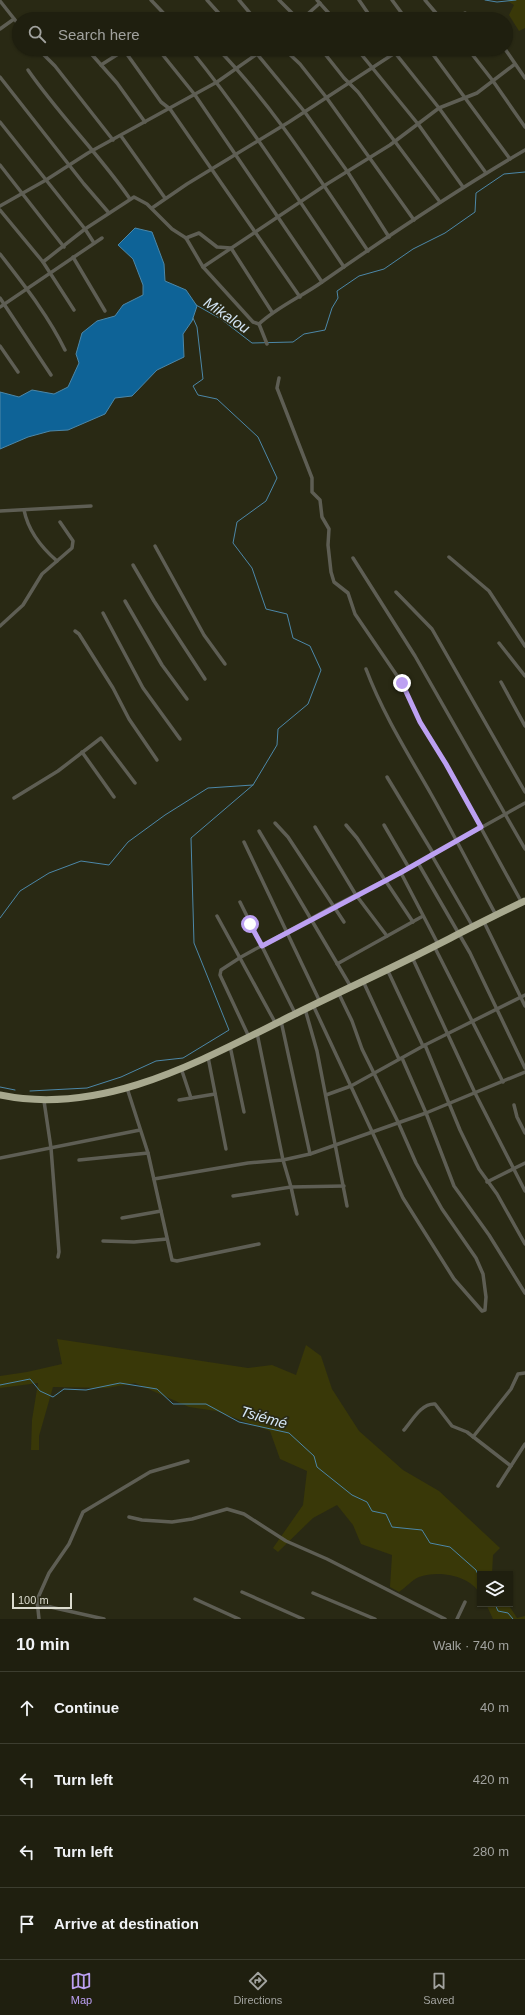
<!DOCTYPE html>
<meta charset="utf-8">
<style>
:root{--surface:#1f1f0f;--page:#2c2c1d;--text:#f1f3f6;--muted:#a1a29e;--line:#3c3d2f;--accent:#bca0f2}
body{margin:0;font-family:Arial,sans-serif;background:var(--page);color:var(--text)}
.controls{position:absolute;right:12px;bottom:12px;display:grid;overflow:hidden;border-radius:0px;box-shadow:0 1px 3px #0004}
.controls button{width:36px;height:36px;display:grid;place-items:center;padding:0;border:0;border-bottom:1px solid var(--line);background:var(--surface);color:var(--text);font:20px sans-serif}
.scale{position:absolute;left:12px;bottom:10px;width:60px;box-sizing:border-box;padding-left:4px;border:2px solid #dcdccf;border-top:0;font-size:11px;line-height:14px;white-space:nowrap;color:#dcdccf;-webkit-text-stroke:3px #292914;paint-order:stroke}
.stop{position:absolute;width:12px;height:12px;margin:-9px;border:3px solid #bca0f2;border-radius:50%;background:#fff}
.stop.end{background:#bca0f2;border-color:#fff;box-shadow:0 1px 4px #0008}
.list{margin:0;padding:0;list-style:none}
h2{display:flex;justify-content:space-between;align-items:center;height:52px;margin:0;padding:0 16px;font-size:17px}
h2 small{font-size:13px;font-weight:400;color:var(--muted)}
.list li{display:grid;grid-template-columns:26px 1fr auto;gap:12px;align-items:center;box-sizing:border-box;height:72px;padding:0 16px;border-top:1px solid var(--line)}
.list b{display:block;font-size:15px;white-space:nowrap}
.list em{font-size:13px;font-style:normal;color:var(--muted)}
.icon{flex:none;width:22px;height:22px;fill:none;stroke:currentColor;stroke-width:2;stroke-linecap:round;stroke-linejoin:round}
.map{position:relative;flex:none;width:525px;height:1619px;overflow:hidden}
.search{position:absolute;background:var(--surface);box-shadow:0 1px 3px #0004;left:12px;right:12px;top:12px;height:44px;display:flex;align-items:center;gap:10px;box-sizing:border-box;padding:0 14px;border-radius:22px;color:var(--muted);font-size:15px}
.sheet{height:340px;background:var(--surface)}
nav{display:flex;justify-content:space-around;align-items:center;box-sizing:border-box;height:56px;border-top:1px solid var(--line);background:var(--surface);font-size:11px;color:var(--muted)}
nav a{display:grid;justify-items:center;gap:2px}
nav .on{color:var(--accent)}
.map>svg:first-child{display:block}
</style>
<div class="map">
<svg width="525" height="1619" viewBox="0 0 525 1619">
<rect width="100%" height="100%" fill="#292914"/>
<g fill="#393808">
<polygon points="506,0 525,0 525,28 519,31 509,15 514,5"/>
<path d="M57,1339L248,1368L272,1365L296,1375L306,1345L321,1356L332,1389L359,1431L403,1470L439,1491L500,1548L493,1555L492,1574H480V1594C470,1575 438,1570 419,1577C412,1580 405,1588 399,1592L390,1587L392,1555L361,1544L353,1525L337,1505L313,1518L278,1552L273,1548L303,1505L307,1471L280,1459L270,1431L216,1411L189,1407L135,1383L107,1388L53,1387L39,1436V1450H31L32,1420L38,1383L0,1388V1376L27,1372L62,1364Z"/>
<polygon points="486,1604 508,1604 517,1618 525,1616 525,1619 493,1619"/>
</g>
<polygon fill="#0e6397" stroke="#4c87a8" points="135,228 152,232 164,264 165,281 186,290 197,306 192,321 183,334 184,357 157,370 132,396 115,398 105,414 68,430 50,431 28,437 0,449 0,392 19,397 32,390 54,394 68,387 79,363 76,354 82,333 97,321 115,316 123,305 143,295 143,285 133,259 118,245"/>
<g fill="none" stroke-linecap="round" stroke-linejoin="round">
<g stroke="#4c87a8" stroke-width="1">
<polyline points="485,0 497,2 516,0"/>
<polyline points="196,305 221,319 252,343 293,342 304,334 325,330 332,308 338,298 337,291 359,276 384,269 413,249 445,233 475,212 476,193 504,174 525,172"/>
<polyline points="0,918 20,891 49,873 81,861 109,865 128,842 165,815 208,788 253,785"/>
<polyline points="0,1087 15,1090"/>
<polyline points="30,1091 87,1088 121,1077 156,1061 183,1058 229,1030 194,943 191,838 253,785 277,745 278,729 308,704 321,670 310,646 293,638 287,614 266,609 252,568 233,543 237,522 266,501 277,478 258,437 217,399 198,395 193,386 203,379 197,327 193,318"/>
<polyline points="0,1385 30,1379 40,1391 53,1397 64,1389 86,1390 120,1383 157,1389 173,1404 206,1404 239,1422 289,1433 314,1456 317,1467 352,1495 367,1502 372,1511 386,1514 392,1527 422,1530 430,1543 450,1547 476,1570 480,1579"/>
<polyline points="495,1604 498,1611 508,1613 513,1619"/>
</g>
<g stroke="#5e5e54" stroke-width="3.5">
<polyline points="151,0 169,19"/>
<polyline points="207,0 224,19"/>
<polyline points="239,0 255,19"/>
<polyline points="279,0 298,19"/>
<polyline points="317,0 334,19"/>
<polyline points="359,0 372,19"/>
<polyline points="392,0 406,19"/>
<polyline points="425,0 441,19"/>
<polyline points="0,1 19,25"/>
<polyline points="302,19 320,3"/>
<polyline points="452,19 465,13 476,19"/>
<polyline points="486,19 491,19"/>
<polyline points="0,29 14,19"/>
<polyline points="38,49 55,66 113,140"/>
<polyline points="87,49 117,83 145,122"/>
<polyline points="158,49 195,95 322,282"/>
<path d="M190,49C246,118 294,193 344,267"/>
<path d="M218,49C276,109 321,182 368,251"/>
<polyline points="253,49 304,111 347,171 389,237"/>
<polyline points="284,49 300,64 326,97 414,220"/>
<polyline points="321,49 344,78 358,92 440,202"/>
<polyline points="357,49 418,124 463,187"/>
<polyline points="392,49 439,108 486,173"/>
<polyline points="429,49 510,159"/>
<polyline points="468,49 493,81 525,127"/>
<polyline points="505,49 525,78"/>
<polyline points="124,50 161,102 170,109 300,297"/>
<polyline points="101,65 126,49"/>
<path d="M28,70C59,115 99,154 130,199"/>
<polyline points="0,77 84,184 109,213"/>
<polyline points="0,122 85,229 94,243"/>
<polyline points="121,136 165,198"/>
<polyline points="0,165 64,247"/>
<polyline points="0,206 46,180 88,153 217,82 264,49"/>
<polyline points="152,208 187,184 289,122 401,49"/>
<polyline points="0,210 43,262 74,310"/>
<polyline points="186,238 199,233 217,247 231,248 272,312"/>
<path d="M0,254C24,285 48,315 65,350"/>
<polyline points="73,257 105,311"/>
<polyline points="43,262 85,229 134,197 147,204 172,229 186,238 203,267 253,322 259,324"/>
<polyline points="203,267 327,184 390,145 439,108 477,93 515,64"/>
<polyline points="0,298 51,375"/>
<polyline points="0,307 102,238"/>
<path d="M267,344L259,324C277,307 301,297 322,282C388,236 455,191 525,150"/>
<polyline points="0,346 18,372"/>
<polyline points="279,378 277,388 312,478 312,492 320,500 322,517 329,529 328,545 331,572 334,582 348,593 355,614 402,683 420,722 446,764 522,903"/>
<path d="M24,510C28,530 42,548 57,561"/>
<polyline points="0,511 91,506"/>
<polyline points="155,546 204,635 225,664"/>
<polyline points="449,557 489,591 525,646"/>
<polyline points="353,558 415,656 525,849"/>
<polyline points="133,565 154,601 205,679"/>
<polyline points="396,592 432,629 525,792"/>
<polyline points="125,601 162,665 187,699"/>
<polyline points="103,613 143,688 180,739"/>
<polyline points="0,626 23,605 42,574 72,548 73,541 60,522"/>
<polyline points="75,631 79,634 113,688 129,719 157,760"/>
<polyline points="499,643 525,676"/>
<path d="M366,669C383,714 407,752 431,794C453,833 474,874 496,915"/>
<polyline points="501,682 525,726"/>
<polyline points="82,752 114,797"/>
<polyline points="387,777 433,853"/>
<polyline points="14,798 58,771 101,738 135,783"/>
<polyline points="275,823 288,837 344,922"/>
<polyline points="346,825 357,838 413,922"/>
<polyline points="384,825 409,868"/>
<polyline points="315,827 356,895 387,936"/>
<polyline points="259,831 351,987"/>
<polyline points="244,842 320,1002"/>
<polyline points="431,854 473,927"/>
<polyline points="418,863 470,953 525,1068"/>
<polyline points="401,873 438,944"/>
<polyline points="240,902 295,1013"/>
<polyline points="217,916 276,1024"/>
<polyline points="484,922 525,1006"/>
<polyline points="434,946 503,1082"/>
<polyline points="412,957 475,1093 525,1191"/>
<polyline points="337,964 423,916"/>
<polyline points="387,969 423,1046"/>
<polyline points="363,981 399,1059"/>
<polyline points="313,1005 403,1198 454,1279 482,1311 485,1310 486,1297 483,1274 476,1258 442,1209 416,1163 398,1122 362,1049 352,1021 338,992"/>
<polyline points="305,1009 317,1051 347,1206"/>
<polyline points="281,1021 310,1154"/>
<polyline points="257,1033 283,1160 291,1187 297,1214"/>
<polyline points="249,1037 220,975 221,970 241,957 334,906 409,868 525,803"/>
<polyline points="425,1045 460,1130 479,1169 497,1194 525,1244"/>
<polyline points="230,1046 244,1112"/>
<polyline points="208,1057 226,1149"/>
<polyline points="402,1058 426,1113 454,1186 489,1235 525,1293"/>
<polyline points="181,1068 191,1098"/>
<polyline points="127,1088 148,1153 172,1260 177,1261 259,1244"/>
<polyline points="326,1095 351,1086 425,1045 525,995"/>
<polyline points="179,1100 215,1094"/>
<polyline points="44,1101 51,1148 59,1252 58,1257"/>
<polyline points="514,1105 517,1117 525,1133"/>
<polyline points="0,1158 140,1130"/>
<polyline points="79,1160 148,1153"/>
<polyline points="154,1179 248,1163 283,1160 310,1154 426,1113 525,1072"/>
<polyline points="487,1182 525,1163"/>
<polyline points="233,1196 291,1187 344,1186"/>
<polyline points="122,1218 161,1211"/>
<polyline points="103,1241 134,1242 167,1239"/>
<path d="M404,1430C412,1421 421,1403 435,1404L452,1426L467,1432L511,1466"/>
<polyline points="473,1437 511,1389 518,1374 525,1373"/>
<polyline points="498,1486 525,1444"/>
<polyline points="129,1517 142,1520 172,1522 192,1519 227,1509 244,1514 286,1541 327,1559 445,1619"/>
<polyline points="242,1592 303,1619"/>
<polyline points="313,1593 375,1619"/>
<polyline points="195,1599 239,1619"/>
<polyline points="37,1604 104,1619"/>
<polyline points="39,1619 37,1600 49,1573 69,1544 83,1512 150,1472 188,1461"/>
<polyline points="457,1619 465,1602"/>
</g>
<path stroke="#a8a98f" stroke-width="7" d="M0,1095C106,1117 205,1058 297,1013C335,994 373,977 411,958C449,939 487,919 525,901"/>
</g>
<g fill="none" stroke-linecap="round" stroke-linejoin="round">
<polyline stroke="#bca0f2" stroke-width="5" points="250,924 262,946 400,873 481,827 446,764 420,722 402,683"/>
</g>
<g text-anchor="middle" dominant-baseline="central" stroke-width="3.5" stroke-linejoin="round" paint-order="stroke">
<g font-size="15" font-style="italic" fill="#d3e5f5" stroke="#292914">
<text transform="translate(227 315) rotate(34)">Mikalou</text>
<text transform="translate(264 1417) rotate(16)">Tsiémé</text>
</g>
</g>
</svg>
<div class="controls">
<button><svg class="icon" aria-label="layers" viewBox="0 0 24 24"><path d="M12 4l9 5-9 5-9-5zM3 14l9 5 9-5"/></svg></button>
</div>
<div class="scale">100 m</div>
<div class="stop" style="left:250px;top:924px"></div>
<div class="stop end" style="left:402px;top:683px"></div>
<div class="search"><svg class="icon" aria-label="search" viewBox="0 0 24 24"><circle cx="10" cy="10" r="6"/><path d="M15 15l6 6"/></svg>Search here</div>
</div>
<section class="sheet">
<h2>10 min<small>Walk · 740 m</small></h2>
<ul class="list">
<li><svg class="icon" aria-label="ahead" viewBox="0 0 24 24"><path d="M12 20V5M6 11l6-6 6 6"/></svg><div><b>Continue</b></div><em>40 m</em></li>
<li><svg class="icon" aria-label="left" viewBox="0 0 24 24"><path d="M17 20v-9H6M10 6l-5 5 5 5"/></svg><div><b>Turn left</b></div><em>420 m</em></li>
<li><svg class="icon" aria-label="left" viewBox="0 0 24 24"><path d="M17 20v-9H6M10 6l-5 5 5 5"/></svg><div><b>Turn left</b></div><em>280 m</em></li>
<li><svg class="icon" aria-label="arrive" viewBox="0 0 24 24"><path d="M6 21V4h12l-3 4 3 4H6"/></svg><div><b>Arrive at destination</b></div></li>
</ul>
</section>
<nav>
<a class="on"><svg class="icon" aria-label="map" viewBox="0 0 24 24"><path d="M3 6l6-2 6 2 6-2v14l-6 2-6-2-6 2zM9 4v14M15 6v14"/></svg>Map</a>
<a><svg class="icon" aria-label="directions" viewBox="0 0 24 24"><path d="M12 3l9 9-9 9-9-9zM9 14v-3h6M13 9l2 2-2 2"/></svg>Directions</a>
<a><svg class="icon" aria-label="saved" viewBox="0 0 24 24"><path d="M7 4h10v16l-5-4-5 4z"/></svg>Saved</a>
</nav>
